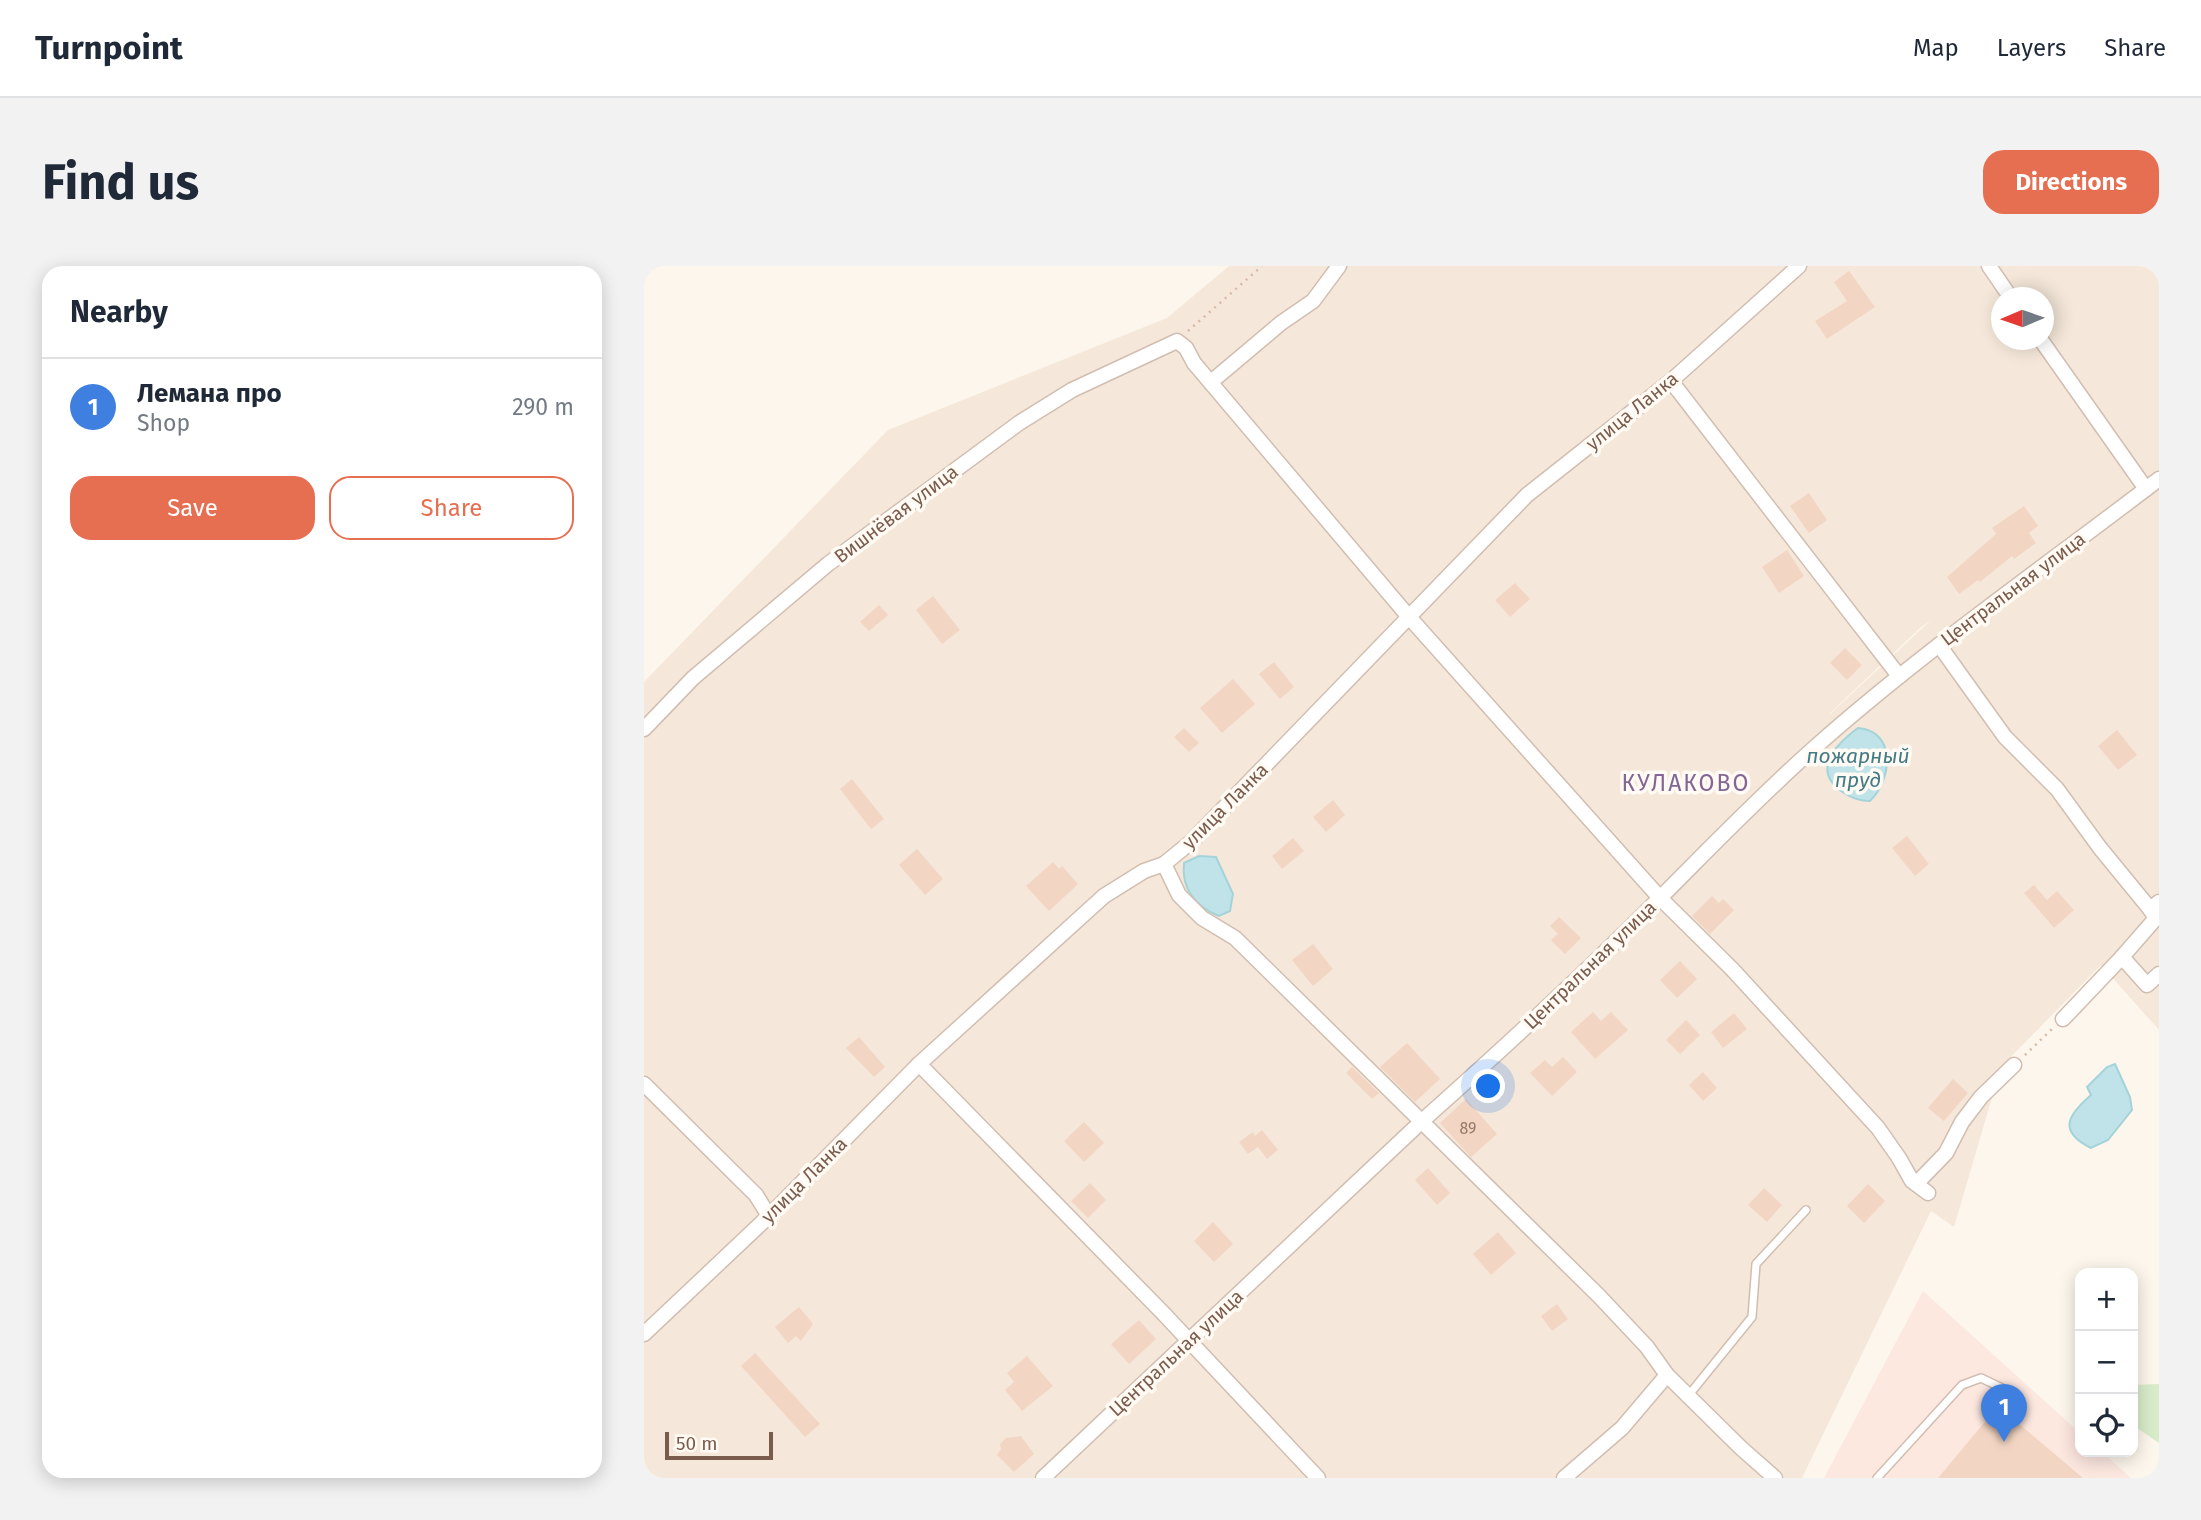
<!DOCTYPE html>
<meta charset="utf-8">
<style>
:root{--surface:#fff;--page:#f2f2f3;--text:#1f2937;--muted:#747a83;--line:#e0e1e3;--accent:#e76f51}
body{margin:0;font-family:"Fira Sans",sans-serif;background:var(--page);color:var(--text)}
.controls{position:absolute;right:21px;bottom:21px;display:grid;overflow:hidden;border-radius:14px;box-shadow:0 4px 18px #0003}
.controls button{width:63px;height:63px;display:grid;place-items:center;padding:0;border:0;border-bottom:2px solid var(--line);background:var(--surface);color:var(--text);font:35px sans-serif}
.compass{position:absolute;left:1347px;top:21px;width:63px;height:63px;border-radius:50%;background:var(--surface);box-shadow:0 4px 18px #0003;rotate:268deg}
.scale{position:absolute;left:21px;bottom:18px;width:108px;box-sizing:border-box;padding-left:7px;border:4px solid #7a5c4d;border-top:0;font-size:19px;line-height:24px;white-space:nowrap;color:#7a5c4d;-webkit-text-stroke:5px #fffaf3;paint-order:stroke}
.you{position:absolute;left:845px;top:821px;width:24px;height:24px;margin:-18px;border:5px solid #fff;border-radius:50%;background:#1a73e8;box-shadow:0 0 0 10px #1a73e833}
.badge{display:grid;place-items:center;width:46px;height:46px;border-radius:50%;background:var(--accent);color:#fff;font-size:23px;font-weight:700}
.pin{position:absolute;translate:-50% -58px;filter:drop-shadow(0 2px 4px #0008)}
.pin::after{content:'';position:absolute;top:37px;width:24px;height:21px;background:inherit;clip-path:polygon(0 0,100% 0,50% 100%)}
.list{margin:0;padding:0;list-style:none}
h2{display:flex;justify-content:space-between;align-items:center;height:91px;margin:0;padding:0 28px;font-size:30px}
h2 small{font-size:23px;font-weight:400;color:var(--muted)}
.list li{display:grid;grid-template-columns:46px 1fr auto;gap:21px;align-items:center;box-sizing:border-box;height:98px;padding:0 28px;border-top:2px solid var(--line)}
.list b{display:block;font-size:26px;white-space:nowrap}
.list p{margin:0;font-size:23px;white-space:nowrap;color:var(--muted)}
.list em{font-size:23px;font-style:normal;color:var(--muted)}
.actions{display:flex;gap:14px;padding:21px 28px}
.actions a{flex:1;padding:16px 0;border:2px solid var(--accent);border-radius:21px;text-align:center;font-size:24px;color:var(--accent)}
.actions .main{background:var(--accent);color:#fff}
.icon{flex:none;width:38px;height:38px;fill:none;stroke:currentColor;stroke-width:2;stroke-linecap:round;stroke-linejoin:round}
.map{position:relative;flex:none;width:1515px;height:1212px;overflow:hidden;border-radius:21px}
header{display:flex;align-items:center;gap:42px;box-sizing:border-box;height:98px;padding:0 35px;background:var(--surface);border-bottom:2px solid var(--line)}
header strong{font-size:33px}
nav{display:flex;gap:38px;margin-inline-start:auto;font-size:24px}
.intro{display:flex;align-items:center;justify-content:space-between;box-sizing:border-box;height:168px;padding:0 42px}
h1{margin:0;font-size:49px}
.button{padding:18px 32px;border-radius:21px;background:var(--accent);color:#fff;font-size:24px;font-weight:700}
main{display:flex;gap:42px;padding:0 42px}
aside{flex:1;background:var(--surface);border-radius:21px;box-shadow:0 4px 18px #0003}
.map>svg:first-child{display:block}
</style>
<header>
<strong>Turnpoint</strong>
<nav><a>Map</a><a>Layers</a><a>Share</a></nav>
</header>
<div class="intro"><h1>Find us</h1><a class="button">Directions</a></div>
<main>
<aside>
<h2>Nearby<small></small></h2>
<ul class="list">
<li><span class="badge" style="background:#3f7fe0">1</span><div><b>Лемана про</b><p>Shop</p></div><em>290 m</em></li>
</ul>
<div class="actions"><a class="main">Save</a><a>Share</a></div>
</aside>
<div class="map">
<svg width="1515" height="1212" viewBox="0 0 1515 1212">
<rect width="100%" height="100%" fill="#fdf6ec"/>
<path fill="#f5e8da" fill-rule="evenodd" d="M585,0H1515V764L1457,699L1357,801L1310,961L1287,945L1158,1212H0V416L244,164L523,52ZM1358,32H1400V74H1358ZM1287,354L1186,448H1185L1276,362Z"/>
<polygon fill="#fde8e0" points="1279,1025 1436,1167 1436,1186 1458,1186 1487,1212 1180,1212"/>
<polygon fill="#d8ecc9" points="1515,1118 1515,1177 1490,1160 1489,1119"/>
<g fill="#bfe3e8" stroke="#a5d3da" stroke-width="2">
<path d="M1214,462C1253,465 1248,514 1226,535C1216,535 1209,533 1200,527C1166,505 1191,479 1214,462Z"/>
<path d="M555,590L572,591L589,628L586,645L575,650C552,641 537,623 540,597Z"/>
<path d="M1471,798L1486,831L1488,844L1464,874L1447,882C1413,865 1424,849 1447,829L1443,821L1463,801Z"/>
</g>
<g fill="#f3d5c3">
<polygon points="1205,5 1231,41 1183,73 1171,55 1203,35 1190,16"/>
<polygon points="1165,227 1183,254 1165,267 1146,240"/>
<polygon points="1380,240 1394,260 1385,267 1392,277 1370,293 1368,290 1336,316 1334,314 1315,328 1303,311 1352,268 1348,262"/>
<polygon points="1143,284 1160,310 1135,327 1118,301"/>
<polygon points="871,317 886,333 866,351 851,334"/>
<polygon points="289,330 316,364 298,378 272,344"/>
<polygon points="235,339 244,349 225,365 216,356"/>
<polygon points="1201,382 1218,399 1203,414 1186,397"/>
<polygon points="630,396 650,421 636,433 615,408"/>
<polygon points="589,413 611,438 578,467 556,442"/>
<polygon points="540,462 555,477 545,486 530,471"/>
<polygon points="1473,464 1493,489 1474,504 1454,480"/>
<polygon points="208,513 240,553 227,563 196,523"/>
<polygon points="689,534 701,549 682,566 669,551"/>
<polygon points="1263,570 1285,598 1271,610 1248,582"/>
<polygon points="649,572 660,585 638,603 628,590"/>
<polygon points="273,583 299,613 281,629 255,599"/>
<polygon points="409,596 415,603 418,600 434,618 405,645 382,620"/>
<polygon points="1390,619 1403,634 1413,625 1430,644 1410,662 1380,627"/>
<polygon points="1068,630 1075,637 1079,633 1090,644 1066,668 1048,650"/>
<polygon points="915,651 937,672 921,688 907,674 914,668 906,660"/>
<polygon points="669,678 689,703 669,720 648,694"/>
<polygon points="1036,695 1053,713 1033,732 1016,714"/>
<polygon points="949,746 957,755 967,746 984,764 951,793 927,766"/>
<polygon points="1090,747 1103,763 1079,782 1067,766"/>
<polygon points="1042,754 1056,769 1036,788 1022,774"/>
<polygon points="215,771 241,801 230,811 202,782"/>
<polygon points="763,777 796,813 771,836 736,801"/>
<polygon points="919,791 933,806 908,830 886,807 901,794 908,801"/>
<polygon points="708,801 735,827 728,833 702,807"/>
<polygon points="1059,806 1073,822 1059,835 1045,819"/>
<polygon points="1309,813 1324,827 1300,855 1284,842"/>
<polygon points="822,833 853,868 827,891 796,857"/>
<polygon points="440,856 460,877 440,896 420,875"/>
<polygon points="618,864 634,884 623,893 614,881 604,888 595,876 609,866 611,870"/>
<polygon points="784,902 806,927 793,939 771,914"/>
<polygon points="446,917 462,934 444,952 427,935"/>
<polygon points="1224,918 1241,935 1220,957 1203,940"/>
<polygon points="1120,922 1138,939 1123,956 1104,939"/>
<polygon points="569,956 589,978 570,996 550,975"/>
<polygon points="854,966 872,987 847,1009 829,988"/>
<polygon points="913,1038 924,1053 908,1065 897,1050"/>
<polygon points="155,1041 169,1058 157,1075 152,1070 144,1077 131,1061"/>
<polygon points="495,1054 512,1073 485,1098 467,1078"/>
<polygon points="111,1087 176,1158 161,1171 97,1100"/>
<polygon points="383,1090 409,1120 378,1145 361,1124 370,1116 363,1107"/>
<polygon points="1354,1140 1439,1212 1294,1212"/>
<polygon points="377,1170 390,1188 370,1206 353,1189 357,1183 356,1178 362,1172"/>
</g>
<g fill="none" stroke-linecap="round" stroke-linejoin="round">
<defs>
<g id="service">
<polyline points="1044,1130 1108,1051 1112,998 1162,944"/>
<polyline points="1233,1212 1318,1119 1337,1112 1358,1122"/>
</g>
<g id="minor">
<polyline points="1345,0 1367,32"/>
<polyline points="1397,74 1502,223"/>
<polyline points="1027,115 1255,410"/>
<polyline points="567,116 637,57 669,35 695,0"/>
<polyline points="1295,379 1361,471 1413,523 1456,582 1506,643 1515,636"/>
<polyline points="0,463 49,412 184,298 375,157 428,124 533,75 542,82 550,97 765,351 1016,632 1088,703 1234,862 1255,892 1268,915 1284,927"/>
<polyline points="520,598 535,629 558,652 591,672 955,1030 1003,1081 1023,1109 1097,1182 1131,1212"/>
<polyline points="1506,643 1512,652 1478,691 1503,719 1515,708"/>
<polyline points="1419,753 1478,691"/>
<polyline points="275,798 519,1047 674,1212"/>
<polyline points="0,818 112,929 125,950"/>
<polyline points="1272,918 1302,887 1318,856 1337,831 1370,799"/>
<polyline points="0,1068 125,950 275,798 460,630 500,605 520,598 547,576 883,229 1027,115 1155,0"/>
<path d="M399,1212L778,855C859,783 940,708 1017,631C1067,581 1116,530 1169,483C1278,386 1399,302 1515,213"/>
<polyline points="920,1212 978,1162 1023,1109"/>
</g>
</defs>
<use href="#service" stroke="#d1beb0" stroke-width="10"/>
<use href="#minor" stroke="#d1beb0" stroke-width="17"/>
<g stroke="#d9b8a5" stroke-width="2.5" stroke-dasharray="2 5" stroke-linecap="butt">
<polyline points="544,65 618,0"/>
<polyline points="1381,789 1409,762"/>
</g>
<use href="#service" stroke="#fff" stroke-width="7"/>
<use href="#minor" stroke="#fff" stroke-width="14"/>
</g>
<g text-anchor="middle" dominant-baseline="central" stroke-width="7" stroke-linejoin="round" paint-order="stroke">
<g font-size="16" fill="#987a6a">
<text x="824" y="862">89</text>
</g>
<g font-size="19" fill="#7a5c4d" stroke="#fffaf3">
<text transform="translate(988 145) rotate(-39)">улица Ланка</text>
<text transform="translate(252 248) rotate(-37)">Вишнёвая улица</text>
<text transform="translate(1369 323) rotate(-37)">Центральная улица</text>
<text transform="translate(581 540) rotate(-45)">улица Ланка</text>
<text transform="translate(946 699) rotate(-44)">Центральная улица</text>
<text transform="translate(160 914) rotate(-45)">улица Ланка</text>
<text transform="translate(532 1087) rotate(-43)">Центральная улица</text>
</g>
<g font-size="21" font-style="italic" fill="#437c86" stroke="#fffaf3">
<text x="1214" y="490">пожарный<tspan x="1214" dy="24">пруд</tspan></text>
</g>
<g font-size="23" letter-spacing="2" fill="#846695" stroke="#fffaf3">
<text x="1042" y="517">КУЛАКОВО</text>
</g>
</g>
</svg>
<div class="controls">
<button>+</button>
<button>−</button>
<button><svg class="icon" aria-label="locate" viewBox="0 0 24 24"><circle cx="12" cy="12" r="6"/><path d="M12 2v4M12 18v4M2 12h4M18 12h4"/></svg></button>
</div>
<svg class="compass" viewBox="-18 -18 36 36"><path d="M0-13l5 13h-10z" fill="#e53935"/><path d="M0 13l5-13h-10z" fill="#747a83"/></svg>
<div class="scale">50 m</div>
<div class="you"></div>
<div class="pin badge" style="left:1360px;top:1176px;background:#3f7fe0">1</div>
</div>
</main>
